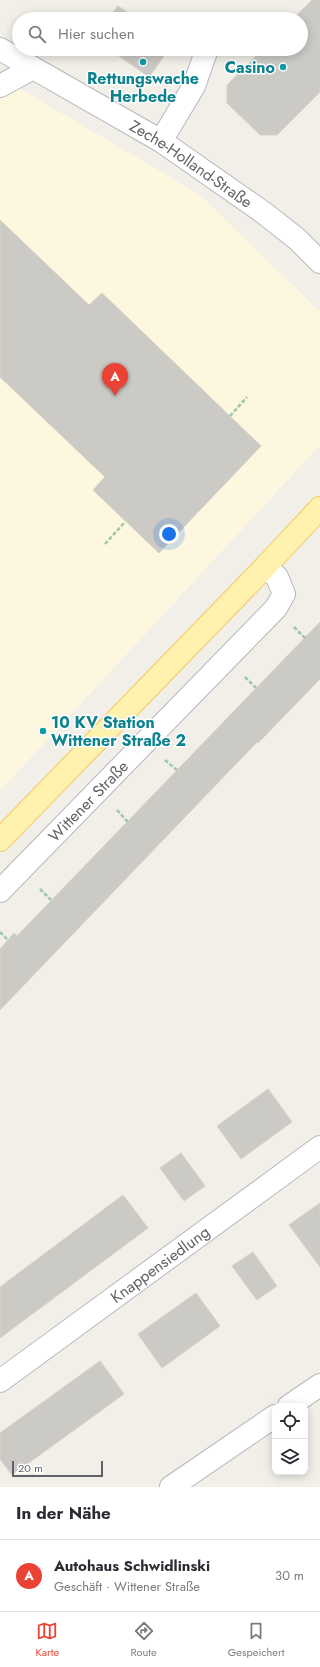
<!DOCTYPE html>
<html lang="de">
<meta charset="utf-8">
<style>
:root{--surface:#fff;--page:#f2f2f3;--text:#2b2b33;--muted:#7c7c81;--line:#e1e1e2;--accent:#ea4335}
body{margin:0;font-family:Jost,sans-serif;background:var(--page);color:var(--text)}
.controls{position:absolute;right:12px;bottom:12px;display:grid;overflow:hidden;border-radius:8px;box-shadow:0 2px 10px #0003}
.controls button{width:36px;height:36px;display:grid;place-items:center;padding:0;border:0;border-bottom:1px solid var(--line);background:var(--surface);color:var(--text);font:20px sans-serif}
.scale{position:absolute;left:12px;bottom:10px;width:91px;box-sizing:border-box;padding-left:4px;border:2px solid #5f6368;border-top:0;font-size:11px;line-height:14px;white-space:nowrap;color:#5f6368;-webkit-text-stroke:3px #fff;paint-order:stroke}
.you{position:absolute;left:169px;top:534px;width:14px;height:14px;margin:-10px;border:3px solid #fff;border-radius:50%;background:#1a73e8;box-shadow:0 0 0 6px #1a73e833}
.badge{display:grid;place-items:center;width:26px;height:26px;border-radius:50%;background:var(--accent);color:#fff;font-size:13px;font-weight:700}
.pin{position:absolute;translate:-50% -33px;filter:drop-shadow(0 1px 2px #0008)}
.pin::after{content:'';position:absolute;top:21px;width:14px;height:12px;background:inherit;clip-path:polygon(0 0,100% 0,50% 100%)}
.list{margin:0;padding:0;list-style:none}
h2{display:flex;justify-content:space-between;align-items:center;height:52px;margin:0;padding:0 16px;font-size:17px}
h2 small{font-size:13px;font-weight:400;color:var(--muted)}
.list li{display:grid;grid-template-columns:26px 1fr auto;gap:12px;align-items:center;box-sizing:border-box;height:72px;padding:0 16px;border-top:1px solid var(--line)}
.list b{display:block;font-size:15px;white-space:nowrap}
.list p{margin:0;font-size:13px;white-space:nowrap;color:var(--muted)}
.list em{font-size:13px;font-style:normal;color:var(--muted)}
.icon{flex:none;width:22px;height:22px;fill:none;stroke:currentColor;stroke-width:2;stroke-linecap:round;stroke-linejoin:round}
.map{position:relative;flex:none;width:320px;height:1487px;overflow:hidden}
.search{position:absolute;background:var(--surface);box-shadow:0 2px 10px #0003;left:12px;right:12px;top:12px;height:44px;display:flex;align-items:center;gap:10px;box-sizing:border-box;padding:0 14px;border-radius:22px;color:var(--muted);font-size:15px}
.sheet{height:124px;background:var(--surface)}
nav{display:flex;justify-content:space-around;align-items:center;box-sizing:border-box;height:56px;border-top:1px solid var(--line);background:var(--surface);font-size:11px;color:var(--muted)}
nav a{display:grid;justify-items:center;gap:2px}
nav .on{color:var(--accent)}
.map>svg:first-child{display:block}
</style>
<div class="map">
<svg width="320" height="1487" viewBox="0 0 320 1487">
<rect width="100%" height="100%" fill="#f1efe8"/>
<polygon fill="#fef7e0" points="0,77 199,194 320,312 320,445 0,791"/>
<g fill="#cccac5" stroke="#d6d1c6">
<polygon points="312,0 320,0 320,92 277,135 260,135 227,103 227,85 263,49 301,49 301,19 293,19"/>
<polygon points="118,6 137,19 108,19"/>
<polygon points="109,49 169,49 149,77"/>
<polygon points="0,220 89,305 102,293 261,446 159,553 93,490 105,477 0,377"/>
<polygon points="320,622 320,679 258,743 257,742 0,1010 0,949 14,933 17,936"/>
<polygon points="268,1089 292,1122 241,1159 217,1126"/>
<polygon points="181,1153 205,1186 184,1201 160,1168"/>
<polygon points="123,1195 148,1228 0,1338 0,1287"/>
<polygon points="320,1203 320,1267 289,1225"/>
<polygon points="253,1252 277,1286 257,1300 232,1266"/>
<polygon points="196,1293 220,1326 162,1368 138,1334"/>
<polygon points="100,1361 124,1394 12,1475 0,1459 0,1433"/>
</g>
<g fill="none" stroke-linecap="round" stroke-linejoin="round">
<defs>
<g id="minor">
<path id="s1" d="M0,49L161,141L264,213L297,239L320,262"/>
<polyline points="0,86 33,68"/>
<polyline points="161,141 194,86 207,49"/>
<path id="s2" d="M0,891L276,608L284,594L277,577L265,567"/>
<path id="s3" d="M0,1381L320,1147"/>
<polyline points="289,1406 320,1385"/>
<polyline points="171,1487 275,1416"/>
</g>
<polyline id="major" points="0,840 265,567 320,508"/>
</defs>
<use href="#minor" stroke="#b5b8bc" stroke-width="24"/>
<use href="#major" stroke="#f2c960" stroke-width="24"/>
<g stroke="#9cc7a9" stroke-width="2.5" stroke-dasharray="4 2" stroke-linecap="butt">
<polyline points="230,416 247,397"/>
<polyline points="105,544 125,522"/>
<polyline points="294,627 305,638"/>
<polyline points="245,677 256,688"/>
<polyline points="165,760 177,770"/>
<polyline points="117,810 128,822"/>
<polyline points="40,889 51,900"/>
<polyline points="0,932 8,940"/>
</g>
<use href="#minor" stroke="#fff" stroke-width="22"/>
<use href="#major" stroke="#fff2af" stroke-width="22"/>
</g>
<g fill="#0f9aa8" stroke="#fff" stroke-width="1.5">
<circle cx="143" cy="62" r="4"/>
<circle cx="283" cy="67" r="4"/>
<circle cx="43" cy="731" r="4"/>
</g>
<g text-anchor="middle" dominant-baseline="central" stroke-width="3" stroke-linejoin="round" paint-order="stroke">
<g font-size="16" font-weight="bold" fill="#0d838f" stroke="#fff" text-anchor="end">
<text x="275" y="67">Casino</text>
<text x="143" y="78" text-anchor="middle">Rettungswache<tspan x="143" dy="18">Herbede</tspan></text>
<text x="51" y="722" text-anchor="start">10 KV Station<tspan x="51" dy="18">Wittener Straße 2</tspan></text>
</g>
<g font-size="16" fill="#5f6368" stroke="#fff">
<text stroke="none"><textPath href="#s1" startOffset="223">Zeche-Holland-Straße</textPath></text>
<text stroke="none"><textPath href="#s2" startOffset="126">Wittener Straße</textPath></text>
<text stroke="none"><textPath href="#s3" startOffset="198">Knappensiedlung</textPath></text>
</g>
</g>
</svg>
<div class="controls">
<button><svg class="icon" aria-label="locate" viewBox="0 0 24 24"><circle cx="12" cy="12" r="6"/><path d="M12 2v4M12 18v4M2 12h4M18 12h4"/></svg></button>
<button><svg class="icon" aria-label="layers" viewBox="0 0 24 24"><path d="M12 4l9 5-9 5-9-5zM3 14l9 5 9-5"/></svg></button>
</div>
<div class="scale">20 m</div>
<div class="you"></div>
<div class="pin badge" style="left:115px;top:396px">A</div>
<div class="search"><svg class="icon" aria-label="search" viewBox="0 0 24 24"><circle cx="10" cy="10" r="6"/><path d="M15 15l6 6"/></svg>Hier suchen</div>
</div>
<section class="sheet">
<h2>In der Nähe<small></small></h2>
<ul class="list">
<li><span class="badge">A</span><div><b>Autohaus Schwidlinski</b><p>Geschäft · Wittener Straße</p></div><em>30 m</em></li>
</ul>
</section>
<nav>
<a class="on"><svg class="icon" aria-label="map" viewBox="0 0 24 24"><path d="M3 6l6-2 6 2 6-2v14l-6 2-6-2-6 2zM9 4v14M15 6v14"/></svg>Karte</a>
<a><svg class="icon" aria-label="directions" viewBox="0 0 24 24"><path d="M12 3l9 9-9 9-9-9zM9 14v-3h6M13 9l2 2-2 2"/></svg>Route</a>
<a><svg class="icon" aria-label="saved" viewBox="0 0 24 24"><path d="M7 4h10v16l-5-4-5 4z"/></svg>Gespeichert</a>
</nav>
